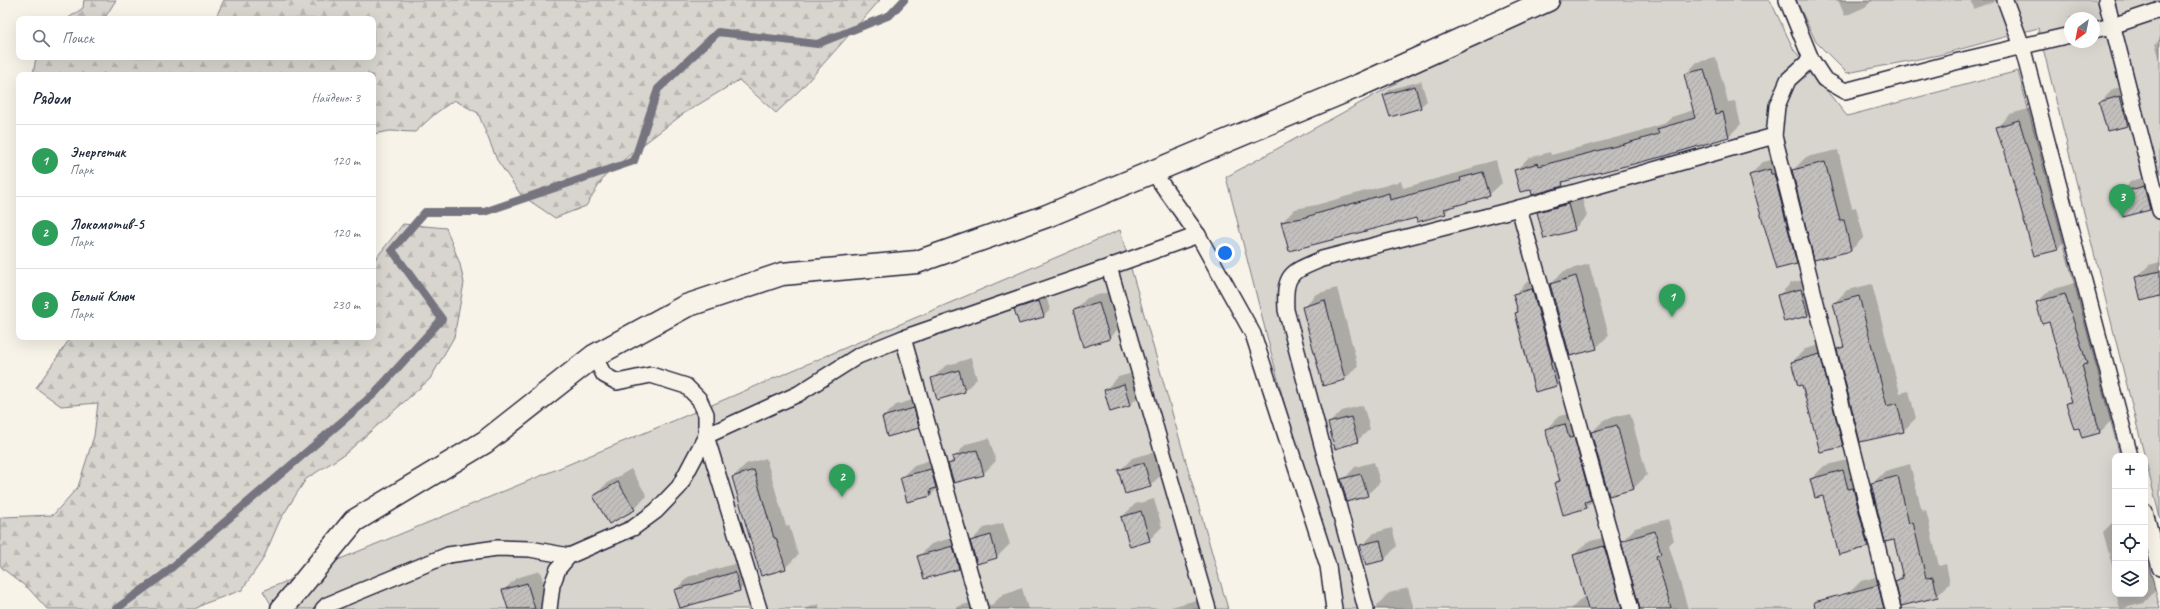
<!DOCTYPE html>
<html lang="ru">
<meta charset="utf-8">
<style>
:root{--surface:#fff;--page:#f6f6f7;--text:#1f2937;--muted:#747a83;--line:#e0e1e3;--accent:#0f766e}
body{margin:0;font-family:Caveat,sans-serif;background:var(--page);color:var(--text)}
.controls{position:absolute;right:12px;bottom:12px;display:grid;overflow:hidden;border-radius:8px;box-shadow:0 4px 16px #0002}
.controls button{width:36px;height:36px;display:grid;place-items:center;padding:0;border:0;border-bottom:1px solid var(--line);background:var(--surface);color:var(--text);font:20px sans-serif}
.compass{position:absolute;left:2064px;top:12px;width:36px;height:36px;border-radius:50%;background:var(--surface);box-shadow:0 4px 16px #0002;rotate:212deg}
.you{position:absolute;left:1225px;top:253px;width:14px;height:14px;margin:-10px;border:3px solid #fff;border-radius:50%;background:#1a73e8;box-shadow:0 0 0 6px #1a73e833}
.badge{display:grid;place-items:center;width:26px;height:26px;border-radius:50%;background:var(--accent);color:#fff;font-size:13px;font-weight:700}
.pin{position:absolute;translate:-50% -33px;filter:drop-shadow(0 1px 2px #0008)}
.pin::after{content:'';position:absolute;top:21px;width:14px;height:12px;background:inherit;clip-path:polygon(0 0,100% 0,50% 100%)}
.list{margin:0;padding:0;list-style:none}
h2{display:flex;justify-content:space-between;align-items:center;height:52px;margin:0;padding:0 16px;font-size:17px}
h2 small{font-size:13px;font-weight:400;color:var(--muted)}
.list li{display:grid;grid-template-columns:26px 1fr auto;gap:12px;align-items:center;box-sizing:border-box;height:72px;padding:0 16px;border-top:1px solid var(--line)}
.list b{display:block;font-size:15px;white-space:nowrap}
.list p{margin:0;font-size:13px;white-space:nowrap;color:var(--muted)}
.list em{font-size:13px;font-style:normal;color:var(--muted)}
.icon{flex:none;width:22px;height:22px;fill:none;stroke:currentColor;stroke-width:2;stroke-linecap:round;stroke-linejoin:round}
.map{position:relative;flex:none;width:2160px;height:609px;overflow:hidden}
.search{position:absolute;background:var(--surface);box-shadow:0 4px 16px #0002;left:16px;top:16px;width:360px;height:44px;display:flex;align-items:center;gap:10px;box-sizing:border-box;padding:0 14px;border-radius:8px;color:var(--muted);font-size:15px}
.panel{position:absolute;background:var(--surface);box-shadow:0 4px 16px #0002;left:16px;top:72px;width:360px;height:268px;border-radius:8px}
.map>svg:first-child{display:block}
</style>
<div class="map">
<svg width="2160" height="609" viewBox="0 0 2160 609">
<defs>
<pattern id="forest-firs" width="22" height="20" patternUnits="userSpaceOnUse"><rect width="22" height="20" fill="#d8d5cf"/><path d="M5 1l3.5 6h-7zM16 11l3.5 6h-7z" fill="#b9b7b3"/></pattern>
<pattern id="building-hatch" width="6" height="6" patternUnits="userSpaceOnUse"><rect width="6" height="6" fill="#c2bfbd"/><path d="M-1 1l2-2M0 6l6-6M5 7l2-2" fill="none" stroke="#a6a4a3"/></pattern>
</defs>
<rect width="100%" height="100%" fill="#f7f3e8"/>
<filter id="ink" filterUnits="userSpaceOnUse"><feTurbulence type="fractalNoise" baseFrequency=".025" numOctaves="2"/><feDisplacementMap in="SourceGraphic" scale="8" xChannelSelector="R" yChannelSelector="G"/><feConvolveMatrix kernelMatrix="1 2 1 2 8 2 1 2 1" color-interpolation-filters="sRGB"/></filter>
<g filter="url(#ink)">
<g fill="url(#forest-firs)" stroke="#7d7c85">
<polygon points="84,0 116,0 104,19 67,19 83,8"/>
<polygon points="224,0 880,0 801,89 776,113 739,80 683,114 632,153 604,177 586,206 555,218 521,195 497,160 478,113 454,100 436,113 415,132 390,131 373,134 373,75 33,75 36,57 373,57 373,19 215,19"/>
<polygon points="403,224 446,228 460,264 464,283 454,337 430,379 345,454 306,479 280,520 263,559 242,590 206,603 195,609 47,609 29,589 2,568 0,564 0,519 3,517 53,515 78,487 94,436 98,403 61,406 36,388 71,337 373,337 373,262"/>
</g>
<g fill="#d8d5cf" stroke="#7d7c85" fill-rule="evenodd">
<polygon points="1547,0 1770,0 1794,50 1847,116 2018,71 2120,456 2115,456 2115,594 2145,594 2145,550 2160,609 1337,609 1226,177"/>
<path d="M1796,0H2160V518L2038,28L1939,55L1847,73L1816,42ZM2070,18H2094V42H2070Z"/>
<polygon points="1120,230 1228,609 274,609 263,591 714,404"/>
</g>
<g fill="#0003">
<polygon points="1838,0 1873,0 1865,7 1845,16"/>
<polygon points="1971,0 1997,0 1974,9"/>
<polygon points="2160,39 2160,59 2155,44"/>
<polygon points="1716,58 1728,102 1735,101 1741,124 1729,136 1664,155 1568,179 1562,185 1531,188 1516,170 1528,158 1550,152 1551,155 1637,132 1663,124 1671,117 1694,110 1685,75 1697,62"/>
<polygon points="1421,81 1427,101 1420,107 1384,95 1391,89"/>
<polygon points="2133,84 2140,112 2127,125 2101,102 2113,89"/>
<polygon points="2032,108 2070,236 2057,249 2005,147 1997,127 2010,114"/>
<polygon points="1838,150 1852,208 1856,207 1864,237 1851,250 1793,170 1806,157"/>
<polygon points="1782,157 1809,250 1796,263 1750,175 1763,162"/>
<polygon points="1496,160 1502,183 1489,195 1453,205 1445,213 1417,216 1282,222 1295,209 1316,205 1401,181 1403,188 1471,169 1474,166"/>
<polygon points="2157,174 2160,199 2150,209 2123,215 2118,194 2131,181"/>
<polygon points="1580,191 1587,216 1574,229 1538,213 1551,200"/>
<polygon points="2160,262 2160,295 2136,278 2149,265"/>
<polygon points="1589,264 1609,335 1596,348 1551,284 1564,271"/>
<polygon points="1545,277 1569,372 1556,385 1516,313 1519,310 1514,295 1527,282"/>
<polygon points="1814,277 1821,302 1808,315 1785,321 1778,296 1791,283"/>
<polygon points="2078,282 2099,350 2095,354 2113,419 2100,432 2083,437 2080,426 2068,404 2072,399 2050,321 2037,302 2050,290"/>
<polygon points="1872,284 1900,393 1909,391 1916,418 1903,431 1838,350 1844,344 1834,303 1847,290"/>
<polygon points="1337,288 1358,366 1345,379 1324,384 1304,307 1316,294"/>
<polygon points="1112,291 1122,325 1109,338 1074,311 1087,298"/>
<polygon points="1046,295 1050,310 1044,316 1015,310 1022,303"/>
<polygon points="1832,342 1855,433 1842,446 1803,384 1792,362 1805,349"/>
<polygon points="971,358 977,379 964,391 932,379 945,366"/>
<polygon points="1137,372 1142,393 1129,406 1105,390 1118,377"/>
<polygon points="926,396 931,414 919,427 883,418 896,405"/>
<polygon points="1363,405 1370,429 1357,441 1329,423 1342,411"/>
<polygon points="1578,412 1599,495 1586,507 1555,483 1560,478 1546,429 1559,416"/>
<polygon points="1630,413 1647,475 1634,488 1609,495 1592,432 1605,419"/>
<polygon points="989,438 996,461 983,474 949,464 966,444"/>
<polygon points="1157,451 1163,473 1150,486 1120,471 1132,458"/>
<polygon points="943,456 944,482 931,495 901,478 914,465"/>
<polygon points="766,458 786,526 789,525 798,555 785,568 733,477 746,464"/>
<polygon points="1855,458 1880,533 1868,546 1811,479 1824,466"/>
<polygon points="1374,462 1380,482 1367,495 1343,480 1355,467"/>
<polygon points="1910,464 1922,511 1926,510 1939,566 1946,564 1950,583 1937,596 1896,581 1903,574 1894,539 1872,484 1885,471"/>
<polygon points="631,469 647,496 634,509 594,496 607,483"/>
<polygon points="1154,499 1162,527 1149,540 1122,517 1135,504"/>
<polygon points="1668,519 1674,540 1669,545 1688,609 1571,609 1582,598 1586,597 1574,555 1587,542 1617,534 1635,599 1640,604 1622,541 1635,528"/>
<polygon points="2115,520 2115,577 2103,532"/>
<polygon points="1003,523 1010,544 997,557 971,541 984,528"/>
<polygon points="1392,528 1397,546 1385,559 1362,546 1374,533"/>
<polygon points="965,534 972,555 959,568 918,557 931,544"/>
<polygon points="2145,548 2156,590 2144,603 2120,609 2116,594 2145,594"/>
<polygon points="748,560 753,577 740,590 680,607 675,590 688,577"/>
<polygon points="540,571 550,604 545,609 509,609 504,590 516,578"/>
<polygon points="1890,573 1892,609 1852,609 1848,594 1861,581"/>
<polygon points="1022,588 1028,609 956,609 959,606 984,599 991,606 1003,594"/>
<polygon points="1408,588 1414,609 1377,609 1376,606 1389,593"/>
<polygon points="1200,599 1203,609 1170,609 1171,607"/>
<polygon points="819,604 820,609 804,609"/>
</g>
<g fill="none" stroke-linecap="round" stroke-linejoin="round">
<polyline stroke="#76747f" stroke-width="8" points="116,609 163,575 374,394 442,319 392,250 425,212 484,212 634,161 658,89 718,32 817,44 890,15 904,0"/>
</g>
<g fill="url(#building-hatch)" stroke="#22223b">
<polygon points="1704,69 1716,114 1723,112 1729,137 1665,156 1562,182 1563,186 1532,195 1531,190 1520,192 1514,170 1538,163 1539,166 1624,144 1659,134 1657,129 1695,118 1684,74"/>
<polygon points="1415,86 1421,108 1390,117 1383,95"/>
<polygon points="2120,96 2128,126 2107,131 2099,102"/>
<polygon points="2019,120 2058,250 2034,256 2004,149 2003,149 1996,127"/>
<polygon points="1825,162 1840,220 1844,220 1851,251 1814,260 1792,170"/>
<polygon points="1770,169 1771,174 1774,174 1797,264 1777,269 1749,175"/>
<polygon points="1483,172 1490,196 1444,209 1446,214 1417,222 1416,218 1289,251 1281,222 1302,218 1389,193 1390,200 1461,181 1460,178"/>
<polygon points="2144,186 2150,210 2123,217 2117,194"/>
<polygon points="1568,204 1575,230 1544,239 1537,212"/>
<polygon points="2160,271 2160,296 2141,301 2135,277"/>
<polygon points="1576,276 1597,349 1570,356 1550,284"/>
<polygon points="1532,289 1552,361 1550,362 1557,386 1535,392 1515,313 1518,312 1513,294"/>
<polygon points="1801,289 1808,316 1784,322 1777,295"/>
<polygon points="2065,294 2087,364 2082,365 2100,433 2082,438 2079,428 2074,429 2066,403 2072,402 2049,322 2042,324 2036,302"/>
<polygon points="1859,296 1887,406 1897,403 1904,432 1860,442 1837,349 1844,347 1833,303"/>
<polygon points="1325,300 1345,380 1323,386 1302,307"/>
<polygon points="1039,301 1044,317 1019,324 1014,309"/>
<polygon points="1099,303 1110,339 1083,347 1073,310"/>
<polygon points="1820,354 1843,447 1820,452 1802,385 1798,386 1791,362"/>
<polygon points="959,370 965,392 937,400 931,378"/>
<polygon points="1124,384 1130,406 1110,412 1104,390"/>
<polygon points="914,408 919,428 887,437 882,417"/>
<polygon points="1351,417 1358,442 1335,449 1328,423"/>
<polygon points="1565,424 1569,438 1574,437 1591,500 1585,502 1587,508 1563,515 1554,483 1560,481 1545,429"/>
<polygon points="1617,425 1634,489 1609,496 1591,432"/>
<polygon points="977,450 984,475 954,483 948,464 954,462 952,457"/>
<polygon points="1144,463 1151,487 1125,494 1118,470"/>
<polygon points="931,469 936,488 930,490 931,496 907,502 900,477"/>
<polygon points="754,470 774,538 776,538 786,569 761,576 732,477"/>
<polygon points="1843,470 1848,489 1853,488 1868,547 1839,555 1823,496 1815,498 1810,479"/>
<polygon points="1361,474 1368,496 1347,502 1341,479"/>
<polygon points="1898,476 1909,524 1913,522 1926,578 1933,577 1938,597 1901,606 1895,581 1903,578 1894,540 1885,542 1871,483"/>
<polygon points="618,482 635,510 609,524 593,496"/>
<polygon points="1141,511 1150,541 1130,547 1121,517"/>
<polygon points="1655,531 1661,554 1656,556 1671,609 1640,609 1621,541"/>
<polygon points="991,535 997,558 977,564 970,541"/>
<polygon points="1380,540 1385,560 1366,565 1360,545"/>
<polygon points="953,546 959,569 924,579 917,556"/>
<polygon points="1604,546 1622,609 1588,609 1573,555"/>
<polygon points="735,572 740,591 680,608 674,590"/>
<polygon points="527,583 535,609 508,609 502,590"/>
<polygon points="1878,585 1884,609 1815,609 1814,602"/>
</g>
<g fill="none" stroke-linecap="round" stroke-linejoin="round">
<defs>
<g id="lane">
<polyline points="1787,0 1811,59 1824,79 1845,91 1959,61 2070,35"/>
<polyline points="2005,0 2022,46 2130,456"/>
<polyline points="2106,0 2160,211"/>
<polyline points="2094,30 2112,26 2160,10"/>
<polyline points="1811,59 1788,80 1777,106 1774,136 1893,609"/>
<polyline points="1153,172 1198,235 1253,334 1328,566 1334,609"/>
<polyline points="1519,208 1774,136"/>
<polyline points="1198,235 1109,267 1208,609"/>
<polyline points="903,338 1109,267"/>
<polyline points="594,356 604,375 617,382 651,375 686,386 699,399 706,414 706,436 798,394 858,356 903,338 980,609"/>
<polyline points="2145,512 2160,568"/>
<polyline points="323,609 327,605 448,555 497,548 530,549 569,556"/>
<polyline points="549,609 552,585 558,569 569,556 633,528 656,511 679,487 706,436 759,609"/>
<path d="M1366,609L1286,310C1284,273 1290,273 1322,259L1519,208L1631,609"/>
</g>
<polyline id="street" points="282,609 354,521 485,442 594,356 686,306 782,274 917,262 1047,216 1360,85 1548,0"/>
</defs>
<use href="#lane" stroke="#22223b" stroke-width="18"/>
<use href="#street" stroke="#22223b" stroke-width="25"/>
<use href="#lane" stroke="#f7f3e8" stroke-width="15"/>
<use href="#street" stroke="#f7f3e8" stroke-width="22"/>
</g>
</g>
</svg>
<div class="controls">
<button>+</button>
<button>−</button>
<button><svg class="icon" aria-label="locate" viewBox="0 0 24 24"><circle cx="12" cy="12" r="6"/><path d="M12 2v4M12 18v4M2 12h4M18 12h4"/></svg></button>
<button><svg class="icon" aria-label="layers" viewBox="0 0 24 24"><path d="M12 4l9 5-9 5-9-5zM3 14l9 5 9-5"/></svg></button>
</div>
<svg class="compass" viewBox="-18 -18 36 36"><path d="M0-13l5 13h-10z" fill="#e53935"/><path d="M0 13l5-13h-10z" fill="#747a83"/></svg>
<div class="you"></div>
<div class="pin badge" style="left:1672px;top:317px;background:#2e9e5b">1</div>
<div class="pin badge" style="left:842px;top:497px;background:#2e9e5b">2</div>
<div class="pin badge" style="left:2122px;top:217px;background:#2e9e5b">3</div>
<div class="search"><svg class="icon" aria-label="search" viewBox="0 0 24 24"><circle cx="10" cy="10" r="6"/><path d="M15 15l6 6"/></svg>Поиск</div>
<section class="panel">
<h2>Рядом<small>Найдено: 3</small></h2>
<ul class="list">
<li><span class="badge" style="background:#2e9e5b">1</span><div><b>Энергетик</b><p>Парк</p></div><em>120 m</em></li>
<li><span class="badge" style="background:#2e9e5b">2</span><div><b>Локомотив-5</b><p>Парк</p></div><em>120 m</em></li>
<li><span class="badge" style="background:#2e9e5b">3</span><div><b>Белый Ключ</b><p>Парк</p></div><em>230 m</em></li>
</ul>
</section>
</div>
